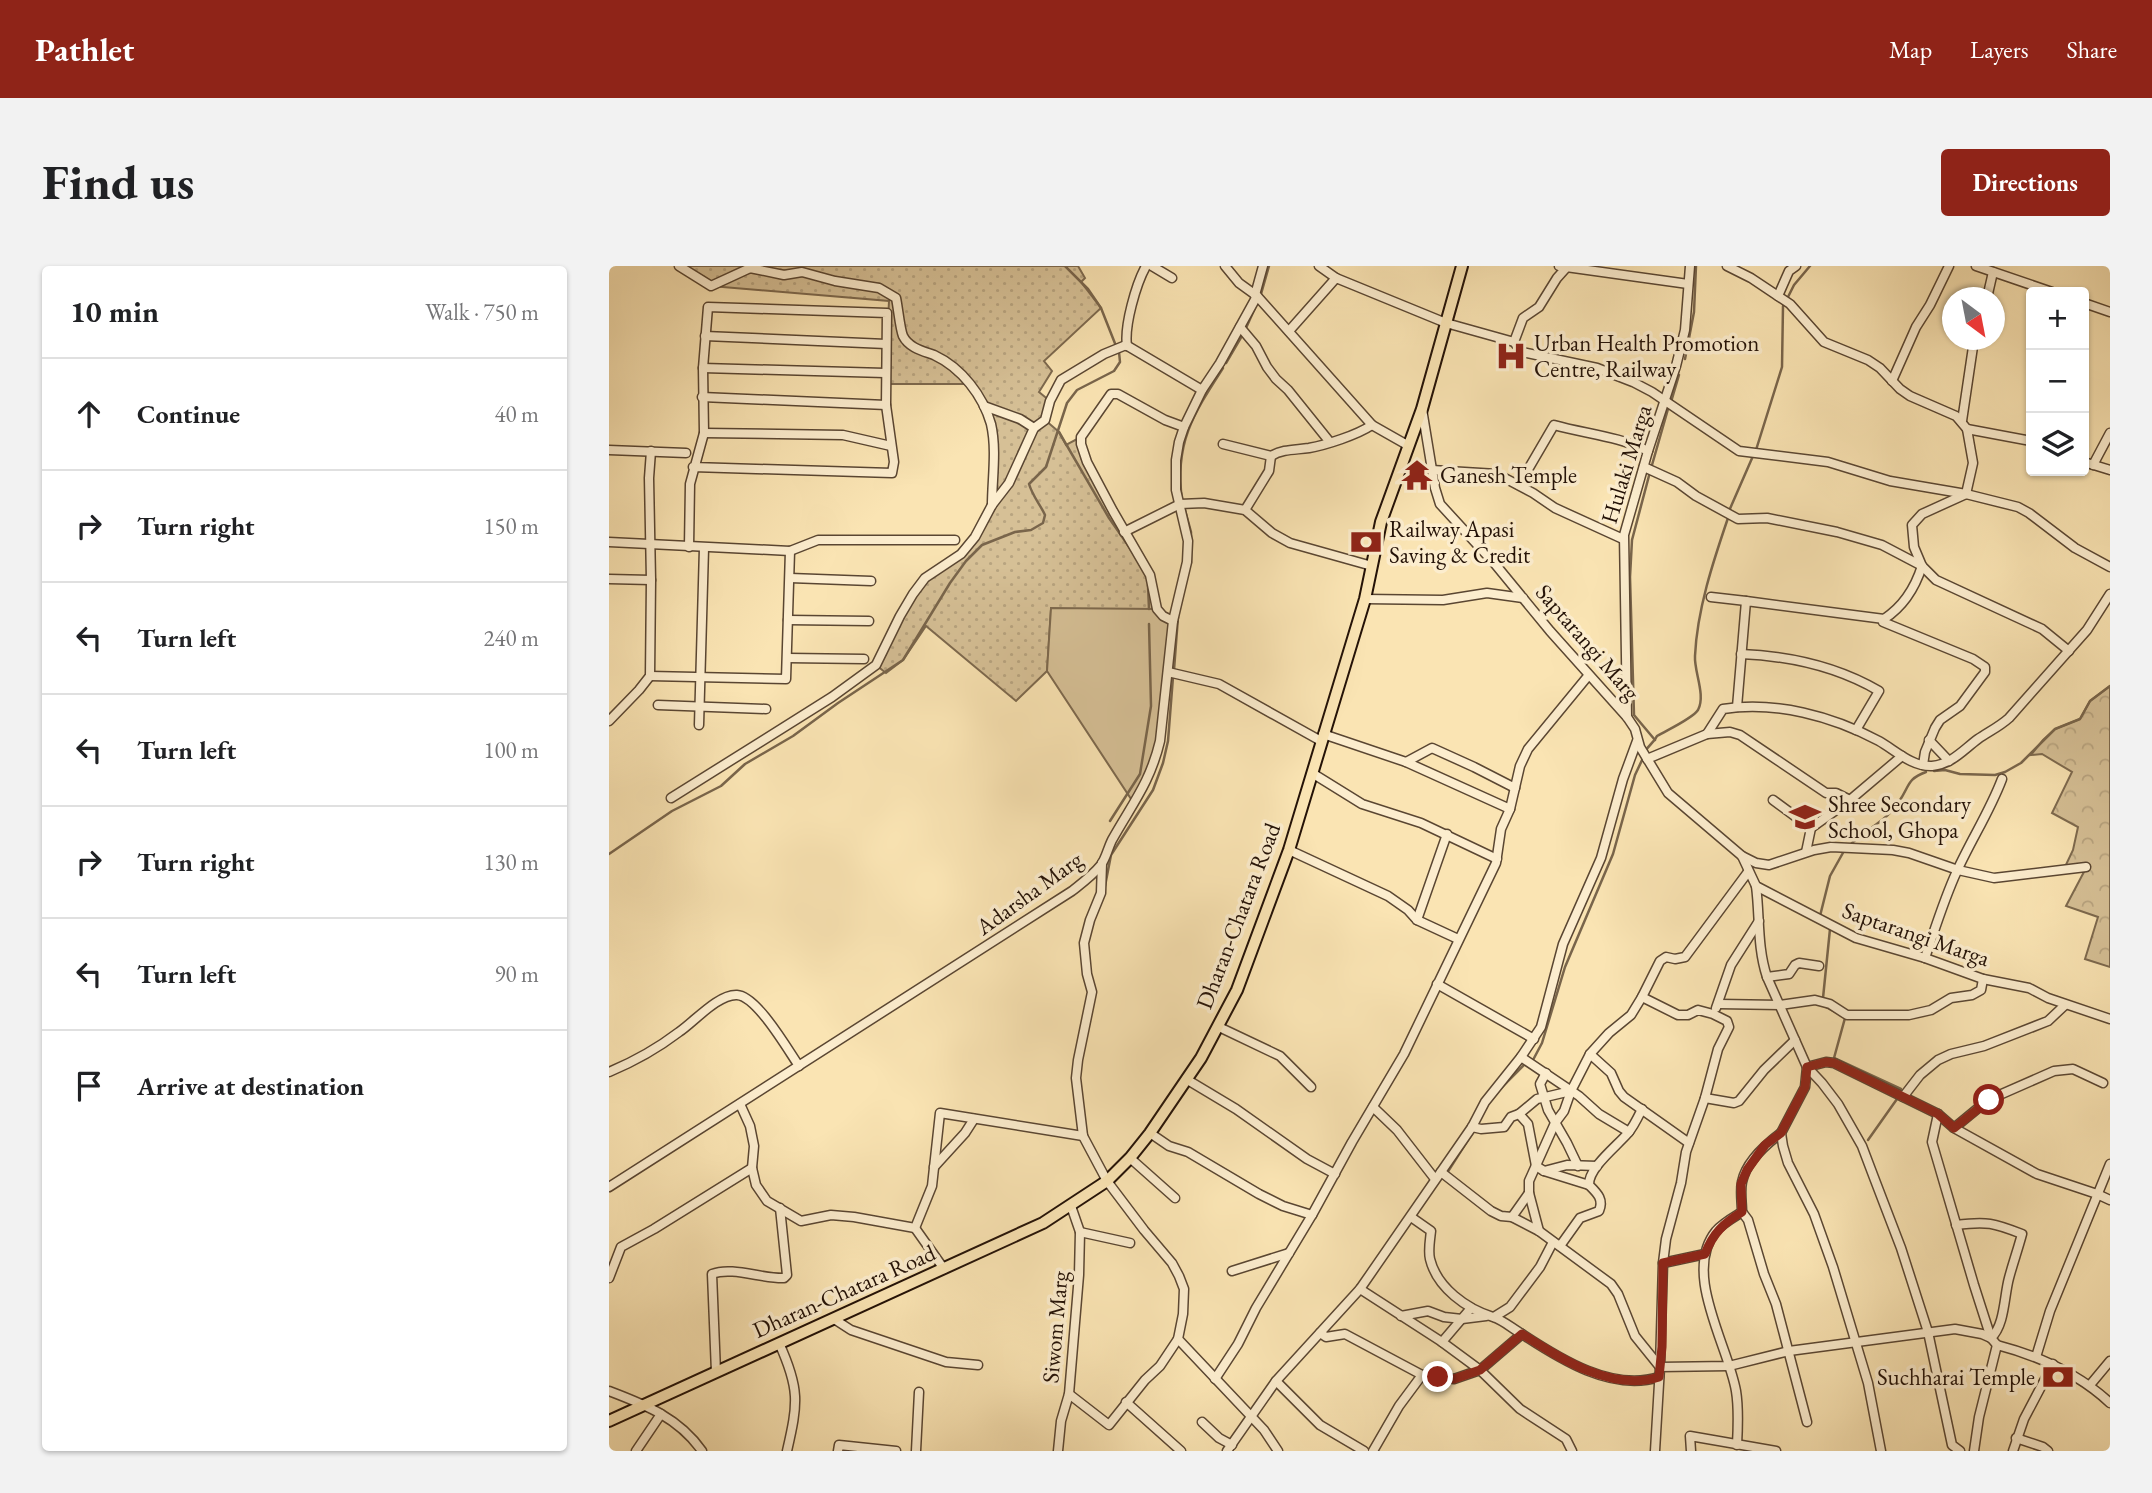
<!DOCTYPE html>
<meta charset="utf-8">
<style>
:root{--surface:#fff;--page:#f2f2f2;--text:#202124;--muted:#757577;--line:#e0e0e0;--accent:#8f2418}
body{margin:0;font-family:"EB Garamond",serif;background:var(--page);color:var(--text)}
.controls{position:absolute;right:21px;top:21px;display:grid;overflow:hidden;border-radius:7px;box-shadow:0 2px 5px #0004}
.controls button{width:63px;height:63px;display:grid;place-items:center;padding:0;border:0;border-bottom:2px solid var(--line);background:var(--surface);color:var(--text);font:35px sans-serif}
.compass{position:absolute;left:1333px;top:21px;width:63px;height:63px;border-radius:50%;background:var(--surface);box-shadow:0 2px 5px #0004;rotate:148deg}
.stop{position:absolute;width:21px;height:21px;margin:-16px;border:5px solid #8f2418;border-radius:50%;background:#fff}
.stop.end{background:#8f2418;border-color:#fff;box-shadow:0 2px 7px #0008}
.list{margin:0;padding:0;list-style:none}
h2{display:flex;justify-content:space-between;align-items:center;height:91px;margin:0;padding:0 28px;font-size:30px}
h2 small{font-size:23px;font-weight:400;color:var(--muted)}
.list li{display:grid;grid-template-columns:46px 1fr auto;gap:21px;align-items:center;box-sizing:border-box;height:112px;padding:0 28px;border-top:2px solid var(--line)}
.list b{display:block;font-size:26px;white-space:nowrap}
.list em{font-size:23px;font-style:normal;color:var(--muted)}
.icon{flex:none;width:38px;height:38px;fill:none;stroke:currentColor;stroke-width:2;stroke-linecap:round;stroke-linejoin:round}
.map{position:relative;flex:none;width:1501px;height:1185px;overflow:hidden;border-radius:7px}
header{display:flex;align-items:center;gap:42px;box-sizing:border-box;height:98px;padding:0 35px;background:var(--accent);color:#fff}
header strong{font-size:33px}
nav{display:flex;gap:38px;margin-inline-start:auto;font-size:24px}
.intro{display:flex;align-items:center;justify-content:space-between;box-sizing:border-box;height:168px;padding:0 42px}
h1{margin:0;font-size:49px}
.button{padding:18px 32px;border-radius:7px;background:var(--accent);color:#fff;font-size:24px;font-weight:700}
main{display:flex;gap:42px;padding:0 42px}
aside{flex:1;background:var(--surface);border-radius:7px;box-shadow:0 2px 5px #0004}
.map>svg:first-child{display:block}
</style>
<header>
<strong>Pathlet</strong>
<nav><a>Map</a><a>Layers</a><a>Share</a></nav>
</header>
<div class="intro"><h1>Find us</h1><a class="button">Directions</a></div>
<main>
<aside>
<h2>10 min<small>Walk · 750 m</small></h2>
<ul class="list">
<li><svg class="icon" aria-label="ahead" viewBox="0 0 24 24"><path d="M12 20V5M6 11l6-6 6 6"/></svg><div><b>Continue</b></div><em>40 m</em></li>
<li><svg class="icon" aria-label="right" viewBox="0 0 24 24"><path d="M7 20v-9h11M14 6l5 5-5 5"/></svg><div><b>Turn right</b></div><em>150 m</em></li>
<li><svg class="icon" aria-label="left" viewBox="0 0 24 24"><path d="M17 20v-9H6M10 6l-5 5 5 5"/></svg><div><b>Turn left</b></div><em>240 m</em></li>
<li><svg class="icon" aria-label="left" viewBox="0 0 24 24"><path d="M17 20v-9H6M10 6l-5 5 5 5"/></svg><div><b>Turn left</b></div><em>100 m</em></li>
<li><svg class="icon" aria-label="right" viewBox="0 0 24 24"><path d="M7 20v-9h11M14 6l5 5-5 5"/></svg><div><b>Turn right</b></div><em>130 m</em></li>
<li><svg class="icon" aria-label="left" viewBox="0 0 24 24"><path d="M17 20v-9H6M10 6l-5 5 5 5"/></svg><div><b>Turn left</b></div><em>90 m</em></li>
<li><svg class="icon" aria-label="arrive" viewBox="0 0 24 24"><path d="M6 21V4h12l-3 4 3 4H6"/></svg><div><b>Arrive at destination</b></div></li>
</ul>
</aside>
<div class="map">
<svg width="1501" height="1185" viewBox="0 0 1501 1185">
<defs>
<pattern id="grass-dots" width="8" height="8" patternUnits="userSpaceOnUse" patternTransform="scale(1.75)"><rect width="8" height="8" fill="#d6c096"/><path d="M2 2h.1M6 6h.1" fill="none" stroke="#b8a480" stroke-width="1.8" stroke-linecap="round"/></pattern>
<pattern id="forest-crowns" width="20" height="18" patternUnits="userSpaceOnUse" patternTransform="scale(1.75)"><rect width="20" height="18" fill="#d6c096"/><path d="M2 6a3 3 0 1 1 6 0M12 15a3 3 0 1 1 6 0" fill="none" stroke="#b8a480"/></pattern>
</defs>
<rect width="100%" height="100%" fill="#fae4b3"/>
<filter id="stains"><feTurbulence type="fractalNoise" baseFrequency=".00286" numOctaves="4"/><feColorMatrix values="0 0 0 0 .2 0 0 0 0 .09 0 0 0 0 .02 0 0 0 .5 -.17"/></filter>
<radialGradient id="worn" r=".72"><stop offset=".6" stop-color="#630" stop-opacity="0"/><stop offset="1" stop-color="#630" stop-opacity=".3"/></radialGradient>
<polygon fill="url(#grass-dots)" stroke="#7d694e" stroke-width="2" points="70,0 469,0 476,12 472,16 492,42 435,95 443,105 430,126 441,135 436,154 450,166 457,179 472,171 472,178 541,309 548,343 442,343 438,405 407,435 317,360 294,394 277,407 267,399 316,312 352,288 383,239 382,160 362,118 276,118 280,35 102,20"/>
<polygon fill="url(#forest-crowns)" stroke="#7d694e" stroke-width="2" points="1501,420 1501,701 1476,693 1489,651 1457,640 1477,602 1455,603 1464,584 1469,561 1443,547 1463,506 1433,488 1422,489 1434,474 1446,463 1471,453 1481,435"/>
<polygon fill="#d6c096" stroke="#7d694e" stroke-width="2" points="442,342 548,343 564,355 551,476 526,539 438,405"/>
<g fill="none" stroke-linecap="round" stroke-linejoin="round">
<g stroke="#79654b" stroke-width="2.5">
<polyline points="456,0 479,23 492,42 507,80"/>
<polyline points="652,28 660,0"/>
<polyline points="1179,31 1185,19 1201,0"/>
<polyline points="637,62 646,42"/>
<polyline points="1076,93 1085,46 1087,0"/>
<polyline points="617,97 634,68"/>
<polyline points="1062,136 1070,109"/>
<polyline points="450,166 500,252 523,285"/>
<polyline points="1147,184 1173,101 1174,40"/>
<polyline points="1043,199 1059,143"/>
<polyline points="1041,206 1023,274 1021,311 1025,449 1046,474"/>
<path d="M573,234C565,177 585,147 614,102"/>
<polyline points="576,244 582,266 582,297"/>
<polyline points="1120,245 1144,190"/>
<polyline points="539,319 540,343"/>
<polyline points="565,404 569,351"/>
<path d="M1036,486C1039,479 1045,477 1048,470C1058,464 1083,453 1089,444C1097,429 1085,406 1086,390C1088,344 1104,296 1119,252"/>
<polyline points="1325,505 1336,504 1351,508 1386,509 1396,506 1412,497 1446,463 1471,453 1481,435 1501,420"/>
<polyline points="501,555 531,508 542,440 540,358"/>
<path d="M1240,580C1255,564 1280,554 1291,534C1301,519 1298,513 1317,506"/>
<path d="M0,588L63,545L112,520L136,498L184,470L229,437L294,394L341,317L357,295L373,279L406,266L422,264L434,257L436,249C431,238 424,231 420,218L437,201L458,137L468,124L505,105L511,96L510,86"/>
<polyline points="496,620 502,589 544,524 554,497 559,475 564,411"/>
<polyline points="1211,650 1221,610 1235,585"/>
<polyline points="1214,732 1221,663"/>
<polyline points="1215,740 1228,747"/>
<polyline points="1236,752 1225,792 1292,823"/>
<polyline points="924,794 933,777 956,701 1004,588 1026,509 1034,492"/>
<polyline points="892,822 917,797"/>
<polyline points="1259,874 1288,833"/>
<polyline points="838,907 864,866"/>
</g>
<defs>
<g id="minor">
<path d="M70,0L102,20L141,2L175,9L193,6L226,15L270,22L287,32C289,41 291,63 294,70C300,82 314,85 325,89C353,102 374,130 382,158C388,184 383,214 383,239"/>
<polyline points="543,0 563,12"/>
<polyline points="616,0 630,17 648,30 763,159 800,180"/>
<polyline points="710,0 727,12"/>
<polyline points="950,0 1079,18"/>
<polyline points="1118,0 1142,12 1181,38 1215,76 1259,94 1271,102 1291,123 1301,130 1347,150 1358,163 1422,175"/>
<polyline points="1367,0 1443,26"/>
<polyline points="646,29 654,0"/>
<polyline points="1169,30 1180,5 1187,0"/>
<polyline points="1378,32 1384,6"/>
<polyline points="1475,37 1501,46"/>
<polyline points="631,61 647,80 658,101 667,113 679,124 720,175"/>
<polyline points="680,65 727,12 837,57 905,76 913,86 988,102 1024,116 1043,126 1130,185 1219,196 1281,215 1357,228 1409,241 1420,247 1466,282 1501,301"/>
<polyline points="96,70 277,78"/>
<polyline points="905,76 914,52 930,41 948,12 957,2"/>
<path d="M518,80C515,60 527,18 537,0"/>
<polyline points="94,102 276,107"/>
<polyline points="1283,115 1307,61 1321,39 1340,0"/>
<polyline points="93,131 277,139"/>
<polyline points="375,140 411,153 425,162"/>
<polyline points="813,143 826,222 831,238 886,298 941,365 1018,451 1026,463 1031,481 1059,527 1133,590 1147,620 1247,672 1316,692 1374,713 1420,722 1439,732 1501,753"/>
<polyline points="1353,155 1365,74"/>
<polyline points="95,167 234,169 282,180"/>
<path d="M614,178L662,190C674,183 686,184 700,182C717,179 748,169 763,159"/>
<polyline points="0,184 77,187"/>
<polyline points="1475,196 1501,204"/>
<polyline points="1484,199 1501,167"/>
<polyline points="1035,201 1068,216 1087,230 1129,253 1158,252 1228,266 1273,279 1313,300"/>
<polyline points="823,204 888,208 924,227 946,242 1014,273"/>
<path d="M910,219L945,159C977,168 1009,170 1039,185"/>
<polyline points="1357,228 1313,248 1303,259 1305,281 1313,300 1327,314 1433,363 1460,385"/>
<polyline points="1357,228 1364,197 1358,163"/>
<polyline points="636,244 660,205 662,190"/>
<polyline points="515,266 571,238 595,237 636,244 663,267 681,277 763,300"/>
<polyline points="0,276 181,285 209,274 346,274"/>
<polyline points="80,281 81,218 95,167 94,102 99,41 278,47 277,139 285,196 283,207 84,201"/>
<polyline points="181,312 262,315"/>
<polyline points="0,313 42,314"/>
<polyline points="1102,331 1137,335"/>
<polyline points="756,333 834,334 878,327 914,332"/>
<polyline points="1275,353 1274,356 1364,393 1376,401 1376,406 1351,440 1331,454 1326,462 1316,486 1314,499"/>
<polyline points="179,354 260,355"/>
<polyline points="564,355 554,350 548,343 541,309 504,245 478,196 472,178 472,171 502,128 509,128 556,154 575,161"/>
<path d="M1132,388C1180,390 1229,401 1270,425L1247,464"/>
<polyline points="179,392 255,393"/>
<polyline points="559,406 610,418 712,475"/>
<polyline points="41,410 177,413 181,285"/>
<polyline points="49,439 157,443"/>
<path d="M1128,441L1137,335L1275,353C1295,340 1306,322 1313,300"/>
<polyline points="1018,451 1015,269 1039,185 1067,100 1076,64 1081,0"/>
<polyline points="0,455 30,424 41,410 42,314 40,212 42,185"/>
<polyline points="90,459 95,282"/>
<polyline points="714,468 797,496 823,482 865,501 906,522"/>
<polyline points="1098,468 1121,466 1131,469 1217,527 1227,527 1241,534"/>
<polyline points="1320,474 1340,495"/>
<path d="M1038,493L1098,468L1114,443C1167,435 1223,450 1270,475C1286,484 1303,501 1323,500C1343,498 1354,484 1369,473C1379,466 1390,461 1400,452L1478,364L1501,328"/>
<polyline points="797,496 901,543"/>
<polyline points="703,507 753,538 812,557 888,593"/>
<polyline points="62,532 223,431 267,399 291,350 304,328 316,312 352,288 366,271 383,239 400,217 425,162 436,154 441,135 452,114 495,88 517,79 593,124"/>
<polyline points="1164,534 1202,562 1241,534 1293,490"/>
<polyline points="680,584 779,630 799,644 808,654 849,673"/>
<polyline points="1197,586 1202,562"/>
<polyline points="1133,590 1147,597 1160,599 1205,584 1222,581 1284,584 1300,587 1349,604 1385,612 1477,601"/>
<polyline points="493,597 492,627 481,654 475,677 478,708 483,726 469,794 467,812 474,870 498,915 535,964 563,997 570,1010 575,1023 574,1048 569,1073 655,1164 669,1185"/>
<path d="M1147,620C1151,650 1148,681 1158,711L1198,801L1213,817L1229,838L1253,880L1264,909L1292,982L1319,1066L1343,1179L1351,1185"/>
<polyline points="808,654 838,568"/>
<path d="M1316,692C1326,663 1335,633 1348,605C1362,574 1381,545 1393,513"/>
<polyline points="1158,711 1180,708 1186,699 1190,697 1210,700"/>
<polyline points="828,718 925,773"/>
<polyline points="1033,731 1069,749 1079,749 1089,744 1104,748 1118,755 1120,761 1109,783 1096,832 1077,886 1072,917 1057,973 1054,997 1051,1101"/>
<polyline points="1110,738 1171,739 1206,734 1221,738 1238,749 1300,749 1322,744 1342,732 1363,729 1372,724 1374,713"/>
<polyline points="1107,742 1122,699 1150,655"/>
<polyline points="610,761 671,790 702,821"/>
<polyline points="981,788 1002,807 1010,825 1015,831 1080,877"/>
<polyline points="912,791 970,830 990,848 1020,866"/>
<path d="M0,806C24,796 49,782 70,766C85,756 109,728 128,729C148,730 179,784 190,800"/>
<polyline points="937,807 931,818 939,844 958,877 969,900"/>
<polyline points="577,813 627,843 698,893 726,908"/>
<polyline points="1294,831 1311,809 1329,794 1342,788 1375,780 1439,755 1456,739"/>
<polyline points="1096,832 1125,837 1130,835 1155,804 1186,774"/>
<polyline points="131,838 141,860 145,880 143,902 147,919 158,935 192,955 222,949 245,951 306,962 323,920 331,847 474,870"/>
<polyline points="764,841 788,864 826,913"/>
<polyline points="910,848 928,833 962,825"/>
<polyline points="1329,848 1323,876 1365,1019 1382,1072"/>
<polyline points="863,861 872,863 895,861 902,851 910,848 919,858 927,900 935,905 980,919"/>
<polyline points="1345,862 1379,834 1445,805 1464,803 1494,817"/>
<polyline points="541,867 560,880 579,886 650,928 674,940 703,949"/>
<polyline points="521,892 566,932"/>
<polyline points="325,901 356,867 365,853"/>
<polyline points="935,905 958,899 988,900"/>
<polyline points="832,906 882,945 892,950 903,951 930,965 1002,1018 1009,1028 1026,1070 1051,1101"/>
<path d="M0,921L463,625C473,617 484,609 492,599C497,592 499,582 503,574C523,538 541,517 551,475L564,355L578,296L579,275L567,224V194L570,176L575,161L593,124L611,97L648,30"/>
<polyline points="1133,946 1139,954 1155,1008 1167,1038 1198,1156"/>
<path d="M802,951L822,965C821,974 819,985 821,993C828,1022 858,1043 884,1051C894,1054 904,1063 913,1068"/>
<polyline points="903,951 920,927"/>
<path d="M1347,959C1378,955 1385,957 1413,968C1409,983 1404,997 1400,1012C1395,1030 1396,1059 1382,1072"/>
<polyline points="306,962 335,1003"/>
<polyline points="930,965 920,927 920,915 946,857 955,845 962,825 981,788 1000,767 1022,749 1033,731 1051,695 1057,691 1066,693 1076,691 1139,606"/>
<polyline points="471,966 521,977"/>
<path d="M951,980L971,952L990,945C995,933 988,927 980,919C979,902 1008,880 1019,867C1025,860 1029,851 1033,843"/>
<polyline points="1054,997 1096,988"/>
<polyline points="623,1005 680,987"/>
<polyline points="0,1012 12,981 45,963 143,902"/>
<polyline points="751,1023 833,1076 871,1104 911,1143 957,1173 963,1185"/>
<polyline points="792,1050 819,1045 835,1051 853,1053 877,1050"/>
<polyline points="885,1051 901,1041 931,1001 944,976"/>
<polyline points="225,1053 242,1064 337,1096 369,1099"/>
<path d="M711,1067L717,1071L736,1068L813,1109L845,1113L871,1104L913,1068C951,1093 1003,1126 1050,1111"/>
<polyline points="833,1076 862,1042"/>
<path d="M170,1077C191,1123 189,1137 178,1185"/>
<polyline points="1427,1091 1441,1045 1501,898"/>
<path d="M107,1106L103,1008C123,1000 153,1013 175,1012L178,1009L171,942"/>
<polyline points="606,1113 629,1078 647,1042 703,949 743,876 795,788 887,597 892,563 901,543 911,500 919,483 979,410"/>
<polyline points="667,1115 711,1159 755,1185"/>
<polyline points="1481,1119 1501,1095"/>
<path d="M0,1125C37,1139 70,1152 93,1185"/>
<polyline points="460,1128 500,1159 536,1114 551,1100 569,1073"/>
<polyline points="517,1136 572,1185"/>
<polyline points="593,1156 610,1172 623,1179"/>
<polyline points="1407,1172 1434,1181 1439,1185"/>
<path d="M1128,1179C1129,1161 1130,1143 1127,1125C1119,1079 1073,1007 1107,965C1114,957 1125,951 1133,946C1133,937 1131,925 1133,916C1137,896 1156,879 1172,867"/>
<polyline points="27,1185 52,1148"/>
<polyline points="229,1185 230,1179 287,1185"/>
<polyline points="307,1185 310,1126"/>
<polyline points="449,1185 452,1155 460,1128 470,1009 471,966 462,940"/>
<polyline points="618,1185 667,1115 751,1023 863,861 876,836 912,791 932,761 954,678 992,592 1014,513 1028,475"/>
<polyline points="764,1185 790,1140 813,1109"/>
<path d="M1046,1185L1051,1101L1120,1100L1180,1085L1346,1063L1373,1068L1382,1072L1388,1079C1430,1090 1469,1107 1501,1137"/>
<polyline points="1082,1185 1081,1170 1167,1185"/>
<polyline points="1272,1185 1259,1117 1224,1001 1205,948 1179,897 1174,880 1172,867 1196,821 1198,801 1217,796 1225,797 1329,848 1345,862 1428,908 1488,928 1501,934"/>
<polyline points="1365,1185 1370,1151 1388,1079"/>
<polyline points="1404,1185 1415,1153 1444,1098"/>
</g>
<polyline id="major" points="0,1155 434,957 498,915 521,892 541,867 592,792 628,724 680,584 756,333 772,256 813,143 853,0"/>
</defs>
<use href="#minor" stroke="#5a4632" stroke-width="11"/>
<use href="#major" stroke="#241207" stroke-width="14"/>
<use href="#minor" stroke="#fcedce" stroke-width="8"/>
<use href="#major" stroke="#fae4b3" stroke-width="10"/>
</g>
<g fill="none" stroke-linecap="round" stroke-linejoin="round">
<path stroke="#8f2418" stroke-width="9" d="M829,1111L845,1113L871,1104L913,1068C952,1093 1003,1126 1050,1111L1053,1081L1054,997L1096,988C1104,967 1115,957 1133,946L1132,918L1138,904L1156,879L1172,867L1196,821L1198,801L1217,796L1225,797L1329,848L1345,862L1380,834"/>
</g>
<defs>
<symbol id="hospital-bare" viewBox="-9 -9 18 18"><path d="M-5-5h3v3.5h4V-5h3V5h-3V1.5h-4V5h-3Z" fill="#8f2418" stroke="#fcedce" stroke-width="2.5" paint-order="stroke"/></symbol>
<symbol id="temple-bare" viewBox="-9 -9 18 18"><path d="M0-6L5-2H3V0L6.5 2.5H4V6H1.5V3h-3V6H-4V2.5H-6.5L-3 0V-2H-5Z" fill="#8f2418" stroke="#fcedce" stroke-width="2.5" paint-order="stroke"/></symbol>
<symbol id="bank-bare" viewBox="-9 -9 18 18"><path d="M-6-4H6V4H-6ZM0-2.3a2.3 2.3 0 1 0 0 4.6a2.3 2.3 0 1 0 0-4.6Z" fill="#8f2418" stroke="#fcedce" stroke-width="2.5" paint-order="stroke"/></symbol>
<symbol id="school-bare" viewBox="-9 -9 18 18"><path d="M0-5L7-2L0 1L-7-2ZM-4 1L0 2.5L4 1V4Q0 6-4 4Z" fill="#8f2418" stroke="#fcedce" stroke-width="2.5" paint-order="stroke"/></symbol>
</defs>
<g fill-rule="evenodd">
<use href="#hospital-bare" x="880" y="68" width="44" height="44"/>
<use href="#temple-bare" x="786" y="187" width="44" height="44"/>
<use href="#bank-bare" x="735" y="254" width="44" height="44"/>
<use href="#school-bare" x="1174" y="529" width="44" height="44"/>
<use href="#bank-bare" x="1427" y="1089" width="44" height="44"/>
</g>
<g text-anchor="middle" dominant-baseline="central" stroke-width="7" stroke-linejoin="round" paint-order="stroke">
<g font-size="23" fill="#241207" stroke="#fcedce" text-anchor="start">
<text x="925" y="77">Urban Health Promotion<tspan x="925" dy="26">Centre, Railway</tspan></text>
<text x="831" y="209">Ganesh Temple</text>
<text x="780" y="263">Railway Apasi<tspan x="780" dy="26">Saving &amp; Credit</tspan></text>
<text x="1219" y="538">Shree Secondary<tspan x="1219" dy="26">School, Ghopa</tspan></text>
<text x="1426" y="1111" text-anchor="end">Suchharai Temple</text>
</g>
<g font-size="23" fill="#241207" stroke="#fcedce">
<text transform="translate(1017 198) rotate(-73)">Hulaki Marga</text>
<text transform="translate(979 376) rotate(49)">Saptarangi Marg</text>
<text transform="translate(420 627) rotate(-36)">Adarsha Marg</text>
<text transform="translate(629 650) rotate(-69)">Dharan-Chatara Road</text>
<text transform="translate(1307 668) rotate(19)">Saptarangi Marga</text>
<text transform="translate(235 1025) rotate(-24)">Dharan-Chatara Road</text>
<text transform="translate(446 1061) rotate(-85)">Siwom Marg</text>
</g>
</g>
<rect width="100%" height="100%" filter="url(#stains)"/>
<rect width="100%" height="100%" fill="url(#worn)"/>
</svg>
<div class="controls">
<button>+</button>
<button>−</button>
<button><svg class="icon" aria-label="layers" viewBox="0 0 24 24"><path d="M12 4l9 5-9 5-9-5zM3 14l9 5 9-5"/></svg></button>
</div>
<svg class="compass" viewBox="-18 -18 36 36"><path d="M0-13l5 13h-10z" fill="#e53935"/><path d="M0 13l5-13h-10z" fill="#757577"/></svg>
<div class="stop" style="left:1380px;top:834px"></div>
<div class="stop end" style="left:829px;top:1111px"></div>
</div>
</main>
